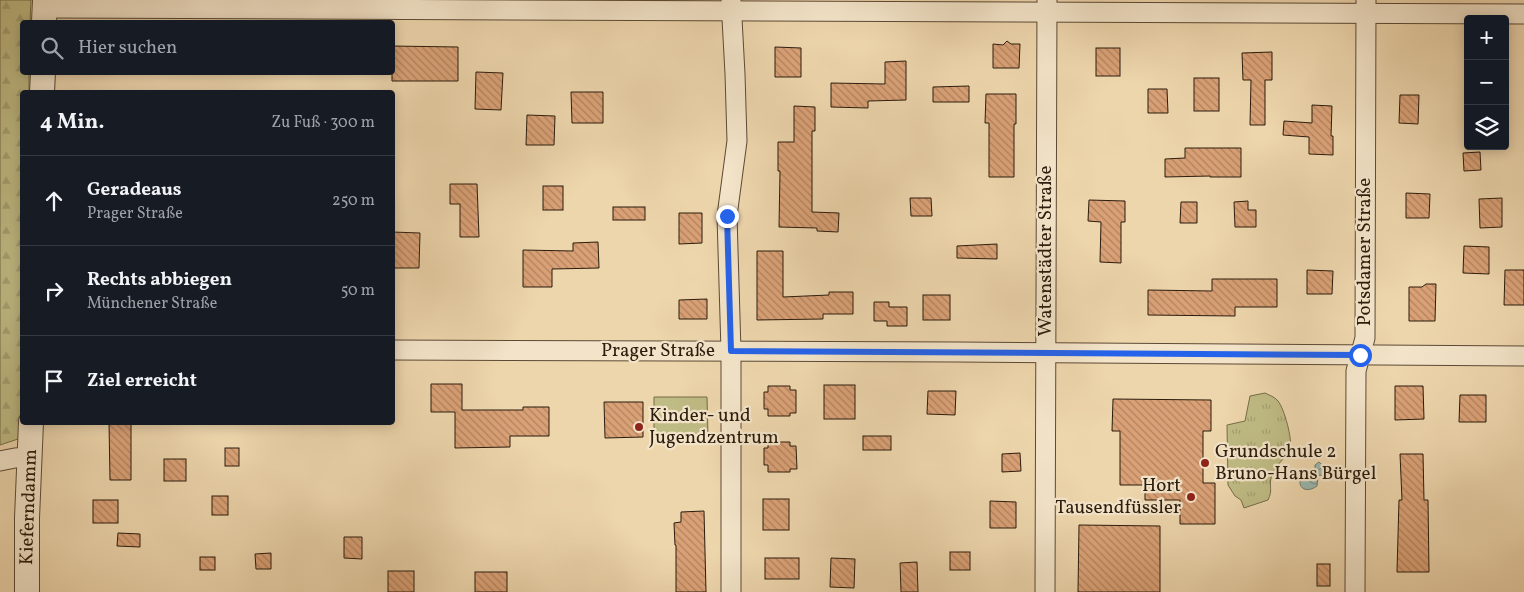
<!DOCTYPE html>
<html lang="de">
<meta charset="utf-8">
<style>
:root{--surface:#171b24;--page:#20242c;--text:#f1f3f6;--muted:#9ea1a6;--line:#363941}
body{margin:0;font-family:Vollkorn,serif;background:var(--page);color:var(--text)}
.controls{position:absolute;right:15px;top:15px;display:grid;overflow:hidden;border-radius:5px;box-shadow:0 2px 12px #0003}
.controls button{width:45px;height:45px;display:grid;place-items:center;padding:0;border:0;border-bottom:1px solid var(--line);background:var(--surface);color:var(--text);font:25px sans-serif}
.stop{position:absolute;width:15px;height:15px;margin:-11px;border:4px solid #2563eb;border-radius:50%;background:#fff}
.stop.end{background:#2563eb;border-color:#fff;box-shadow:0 1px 5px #0008}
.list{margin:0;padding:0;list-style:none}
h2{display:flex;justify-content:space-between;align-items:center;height:65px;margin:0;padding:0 20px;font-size:21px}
h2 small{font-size:16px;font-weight:400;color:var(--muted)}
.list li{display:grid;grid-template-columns:32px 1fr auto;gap:15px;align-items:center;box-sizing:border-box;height:90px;padding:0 20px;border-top:1px solid var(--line)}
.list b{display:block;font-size:19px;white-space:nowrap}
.list p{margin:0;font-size:16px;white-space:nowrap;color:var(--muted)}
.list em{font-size:16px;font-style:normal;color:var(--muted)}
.icon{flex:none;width:28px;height:28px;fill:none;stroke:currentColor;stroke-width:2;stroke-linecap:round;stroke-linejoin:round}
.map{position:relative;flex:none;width:1524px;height:592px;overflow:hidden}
.search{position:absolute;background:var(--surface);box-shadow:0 2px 12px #0003;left:20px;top:20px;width:375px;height:55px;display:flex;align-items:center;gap:12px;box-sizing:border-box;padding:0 18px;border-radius:5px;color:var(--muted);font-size:19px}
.panel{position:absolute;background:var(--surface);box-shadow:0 2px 12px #0003;left:20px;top:90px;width:375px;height:335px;border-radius:5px}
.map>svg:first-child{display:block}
</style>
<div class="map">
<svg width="1524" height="592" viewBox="0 0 1524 592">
<defs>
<pattern id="forest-firs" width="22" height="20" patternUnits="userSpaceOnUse" patternTransform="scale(1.25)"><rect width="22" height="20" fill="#bfbb84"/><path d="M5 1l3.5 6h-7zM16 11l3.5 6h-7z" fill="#a4a071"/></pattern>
<pattern id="park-tufts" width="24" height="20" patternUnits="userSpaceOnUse" patternTransform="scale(1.25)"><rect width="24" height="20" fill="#bfbb84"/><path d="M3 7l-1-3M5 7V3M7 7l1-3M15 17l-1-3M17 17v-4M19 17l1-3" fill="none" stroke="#a4a071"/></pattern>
<pattern id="water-waves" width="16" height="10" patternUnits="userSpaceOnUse" patternTransform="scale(1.25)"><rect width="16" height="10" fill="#9ab8b0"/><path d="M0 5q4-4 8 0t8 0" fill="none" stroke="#7e958e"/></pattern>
<pattern id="building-back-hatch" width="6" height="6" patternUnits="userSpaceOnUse" patternTransform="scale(1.25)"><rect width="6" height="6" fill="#daa176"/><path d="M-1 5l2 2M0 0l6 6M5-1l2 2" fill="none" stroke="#b1825f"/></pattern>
</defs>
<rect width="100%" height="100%" fill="#edd5ac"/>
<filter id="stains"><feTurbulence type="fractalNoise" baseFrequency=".004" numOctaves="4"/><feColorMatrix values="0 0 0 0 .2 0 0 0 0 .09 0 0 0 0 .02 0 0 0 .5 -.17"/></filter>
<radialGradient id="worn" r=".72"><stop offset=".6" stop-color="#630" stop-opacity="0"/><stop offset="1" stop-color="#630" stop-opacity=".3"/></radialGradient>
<polygon fill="#bfbb84" stroke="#756c48" points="654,397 707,397 708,436 654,436"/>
<polygon fill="url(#forest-firs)" stroke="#756c48" points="0,0 31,0 30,22 22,22 22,72 29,73 29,92 22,92 22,365 21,438 0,445"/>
<path fill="url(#park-tufts)" stroke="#756c48" d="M1265,393C1269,395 1275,397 1278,401C1284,408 1293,440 1290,449C1285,460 1273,466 1271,478C1269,487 1273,490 1268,500L1244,508L1241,500L1235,496L1228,485L1227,425L1245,421L1250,396Z"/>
<path fill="url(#water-waves)" stroke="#6e7a6f" d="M1319,462L1330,472L1326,477L1320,475L1318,476L1317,486C1303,496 1293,483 1306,471H1313L1315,470V465Z"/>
<g fill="url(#building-back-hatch)" stroke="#2b1c0d">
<polygon points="1007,41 1011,44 1020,44 1019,68 993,68 993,44 1003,45"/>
<polygon points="392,46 458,47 458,81 392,81"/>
<polygon points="775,47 801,48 801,77 775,77"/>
<rect x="1096" y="48" width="24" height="28"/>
<polygon points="1272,52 1272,80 1265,80 1265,125 1250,125 1251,80 1243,80 1242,53"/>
<polygon points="906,61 906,100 868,101 868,108 831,107 831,83 885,84 885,62"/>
<polygon points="476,72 503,73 501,110 475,109"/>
<rect x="1194" y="78" width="25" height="33"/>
<polygon points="969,86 969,102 933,102 933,87"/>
<polygon points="1148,89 1167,89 1168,113 1148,113"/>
<polygon points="571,92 603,92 603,123 572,123"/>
<polygon points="986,94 1016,94 1016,124 1014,124 1014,177 989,177 989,123 985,123"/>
<polygon points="1400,95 1419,95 1418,124 1399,123"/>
<polygon points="1312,105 1332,106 1331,136 1333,136 1333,155 1309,154 1309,137 1283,135 1284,121 1312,123"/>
<polygon points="794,106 815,107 815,131 812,131 812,212 839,213 838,232 817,231 817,228 779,227 780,171 778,171 778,142 794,142"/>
<polygon points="527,115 555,116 554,145 526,145"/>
<polygon points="1185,148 1241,148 1241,177 1210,177 1210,176 1165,177 1165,159 1185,158"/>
<polygon points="1480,152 1481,170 1464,171 1463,153"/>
<polygon points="450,184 477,184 479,237 460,237 460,204 450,204"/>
<rect x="543" y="186" width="20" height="24"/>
<polygon points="1406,193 1430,194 1429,218 1406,218"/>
<polygon points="910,198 931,198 932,216 911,216"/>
<polygon points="1502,198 1502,227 1480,228 1479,199"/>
<polygon points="1089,200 1125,201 1125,222 1121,222 1121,263 1100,262 1101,222 1088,221"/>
<polygon points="1248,201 1248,210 1256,210 1256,227 1235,227 1234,202"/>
<polygon points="1181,202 1197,202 1197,223 1180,223"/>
<rect x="613" y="207" width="32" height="13"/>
<polygon points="679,213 702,213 702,243 679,244"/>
<polygon points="392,232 420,233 419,268 392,268"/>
<polygon points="598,242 599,268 552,269 552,287 523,287 523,250 573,251 573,243"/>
<polygon points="997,244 997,259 957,258 957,246"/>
<polygon points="1464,246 1489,247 1489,274 1463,273"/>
<polygon points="757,251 783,251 783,297 829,295 829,292 853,292 853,314 823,314 823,319 757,320"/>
<polygon points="1307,270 1333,271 1332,294 1307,294"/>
<polygon points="1505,270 1524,270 1524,305 1504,305"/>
<polygon points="1212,279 1277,279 1277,307 1235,307 1235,316 1148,315 1148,290 1212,291"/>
<polygon points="1426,284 1436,284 1435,321 1409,321 1409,287 1422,287"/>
<rect x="923" y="295" width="27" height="25"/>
<polygon points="707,299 707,319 679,319 679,300"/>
<polygon points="874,302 889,302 889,307 907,307 907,326 887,326 887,321 874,321"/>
<polygon points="431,384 462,384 462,410 523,410 523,407 549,407 549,436 510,436 510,447 455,448 455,412 431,412"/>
<rect x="824" y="385" width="31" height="34"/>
<polygon points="768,386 790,386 790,390 796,390 796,413 790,413 790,416 768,416 768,409 764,409 764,392 768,392"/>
<polygon points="1395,386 1423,386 1424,419 1395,420"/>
<polygon points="928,391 956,391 955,415 927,414"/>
<polygon points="1460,395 1486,395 1486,422 1459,422"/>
<polygon points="1113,399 1211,400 1211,431 1203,431 1203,483 1215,483 1215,524 1180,524 1180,500 1145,500 1145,485 1120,485 1120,431 1112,431"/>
<polygon points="604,402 643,402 643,437 605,438"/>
<polygon points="109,422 131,422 131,480 110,480"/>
<rect x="863" y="436" width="28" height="14"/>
<polygon points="768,442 790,442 790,446 796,446 797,469 790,469 790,472 768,472 768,465 764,465 764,448 768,448"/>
<rect x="225" y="448" width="14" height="18"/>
<polygon points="1020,453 1021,471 1002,472 1002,454"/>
<polygon points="1400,454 1423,454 1424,500 1428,500 1429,572 1397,572 1399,500 1402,500"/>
<rect x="164" y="459" width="22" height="22"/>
<rect x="212" y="496" width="16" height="19"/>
<rect x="763" y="499" width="26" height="31"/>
<rect x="93" y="500" width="25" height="23"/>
<polygon points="990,501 1016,502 1016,528 990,528"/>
<polygon points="704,511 706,592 676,592 676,545 675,545 674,523 681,522 681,512"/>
<polygon points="1079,525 1160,526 1160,592 1078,592"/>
<polygon points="118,533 140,534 140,547 117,546"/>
<polygon points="344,537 362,537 362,559 344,558"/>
<rect x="950" y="552" width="20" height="18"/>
<polygon points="271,553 271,569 256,569 255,554"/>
<rect x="200" y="557" width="15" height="13"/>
<rect x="765" y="558" width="34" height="21"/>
<polygon points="831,558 855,559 854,588 830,587"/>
<polygon points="917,562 918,592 901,592 900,563"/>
<rect x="1317" y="564" width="13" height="22"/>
<rect x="388" y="571" width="26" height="21"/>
<rect x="475" y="572" width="32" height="20"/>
</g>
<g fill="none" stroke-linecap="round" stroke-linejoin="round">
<defs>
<g id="minor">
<polyline points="44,8 1524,14"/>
<polyline points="392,350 957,352 1524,356"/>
<polyline points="0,461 15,458 30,457"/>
<polyline points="731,592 731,351 727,216 737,141 735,74 731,0"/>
<polyline points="1045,592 1047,0"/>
<polyline points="1355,592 1356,371 1365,338 1366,0"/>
</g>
<g id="tertiary">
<polyline points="44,22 45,0"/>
<polyline points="42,92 43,72"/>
<polyline points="27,592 27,518 31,422"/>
</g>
</defs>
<use href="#minor" stroke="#5c4a35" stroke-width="21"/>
<use href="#tertiary" stroke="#5c4a35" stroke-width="26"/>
<use href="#minor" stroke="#f3e4c9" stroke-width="19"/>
<use href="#tertiary" stroke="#f3e4c9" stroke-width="24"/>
</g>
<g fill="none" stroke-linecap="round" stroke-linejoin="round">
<polyline stroke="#2563eb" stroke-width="6" points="727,216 731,351 1360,355"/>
</g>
<g fill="#8f2418" stroke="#f3e4c9" stroke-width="2">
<circle cx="639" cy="427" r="5"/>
<circle cx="1205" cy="463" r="5"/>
<circle cx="1191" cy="497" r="5"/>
</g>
<g text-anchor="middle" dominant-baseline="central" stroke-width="4.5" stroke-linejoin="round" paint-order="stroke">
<g font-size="19" fill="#2b1c0d" stroke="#f3e4c9">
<text transform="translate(1046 251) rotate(-90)">Watenstädter Straße</text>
<text transform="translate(1365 252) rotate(-90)">Potsdamer Straße</text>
<text x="658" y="351">Prager Straße</text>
<text transform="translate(29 507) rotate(-88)">Kieferndamm</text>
</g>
<g font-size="19" fill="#2b1c0d" stroke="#f3e4c9" text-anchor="start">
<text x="649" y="416">Kinder- und<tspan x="649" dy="22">Jugendzentrum</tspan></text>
<text x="1215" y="452">Grundschule 2<tspan x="1215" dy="22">Bruno-Hans Bürgel</tspan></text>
<text x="1181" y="486" text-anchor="end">Hort<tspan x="1181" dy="22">Tausendfüssler</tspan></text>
</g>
</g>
<rect width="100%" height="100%" filter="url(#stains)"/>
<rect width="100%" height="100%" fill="url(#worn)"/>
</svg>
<div class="controls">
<button>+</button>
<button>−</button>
<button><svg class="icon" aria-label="layers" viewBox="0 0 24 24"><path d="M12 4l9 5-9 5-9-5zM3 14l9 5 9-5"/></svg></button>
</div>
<div class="stop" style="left:1360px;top:355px"></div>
<div class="stop end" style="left:727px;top:216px"></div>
<div class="search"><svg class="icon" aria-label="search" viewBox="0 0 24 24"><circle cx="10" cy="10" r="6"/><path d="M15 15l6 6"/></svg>Hier suchen</div>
<section class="panel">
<h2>4 Min.<small>Zu Fuß · 300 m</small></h2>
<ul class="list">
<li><svg class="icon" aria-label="ahead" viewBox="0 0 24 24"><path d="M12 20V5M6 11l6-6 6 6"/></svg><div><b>Geradeaus</b><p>Prager Straße</p></div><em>250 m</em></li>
<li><svg class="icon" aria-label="right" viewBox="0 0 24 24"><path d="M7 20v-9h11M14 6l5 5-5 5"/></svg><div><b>Rechts abbiegen</b><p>Münchener Straße</p></div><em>50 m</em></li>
<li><svg class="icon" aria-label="arrive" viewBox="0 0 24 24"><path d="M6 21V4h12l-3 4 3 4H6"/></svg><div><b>Ziel erreicht</b></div></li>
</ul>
</section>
</div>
